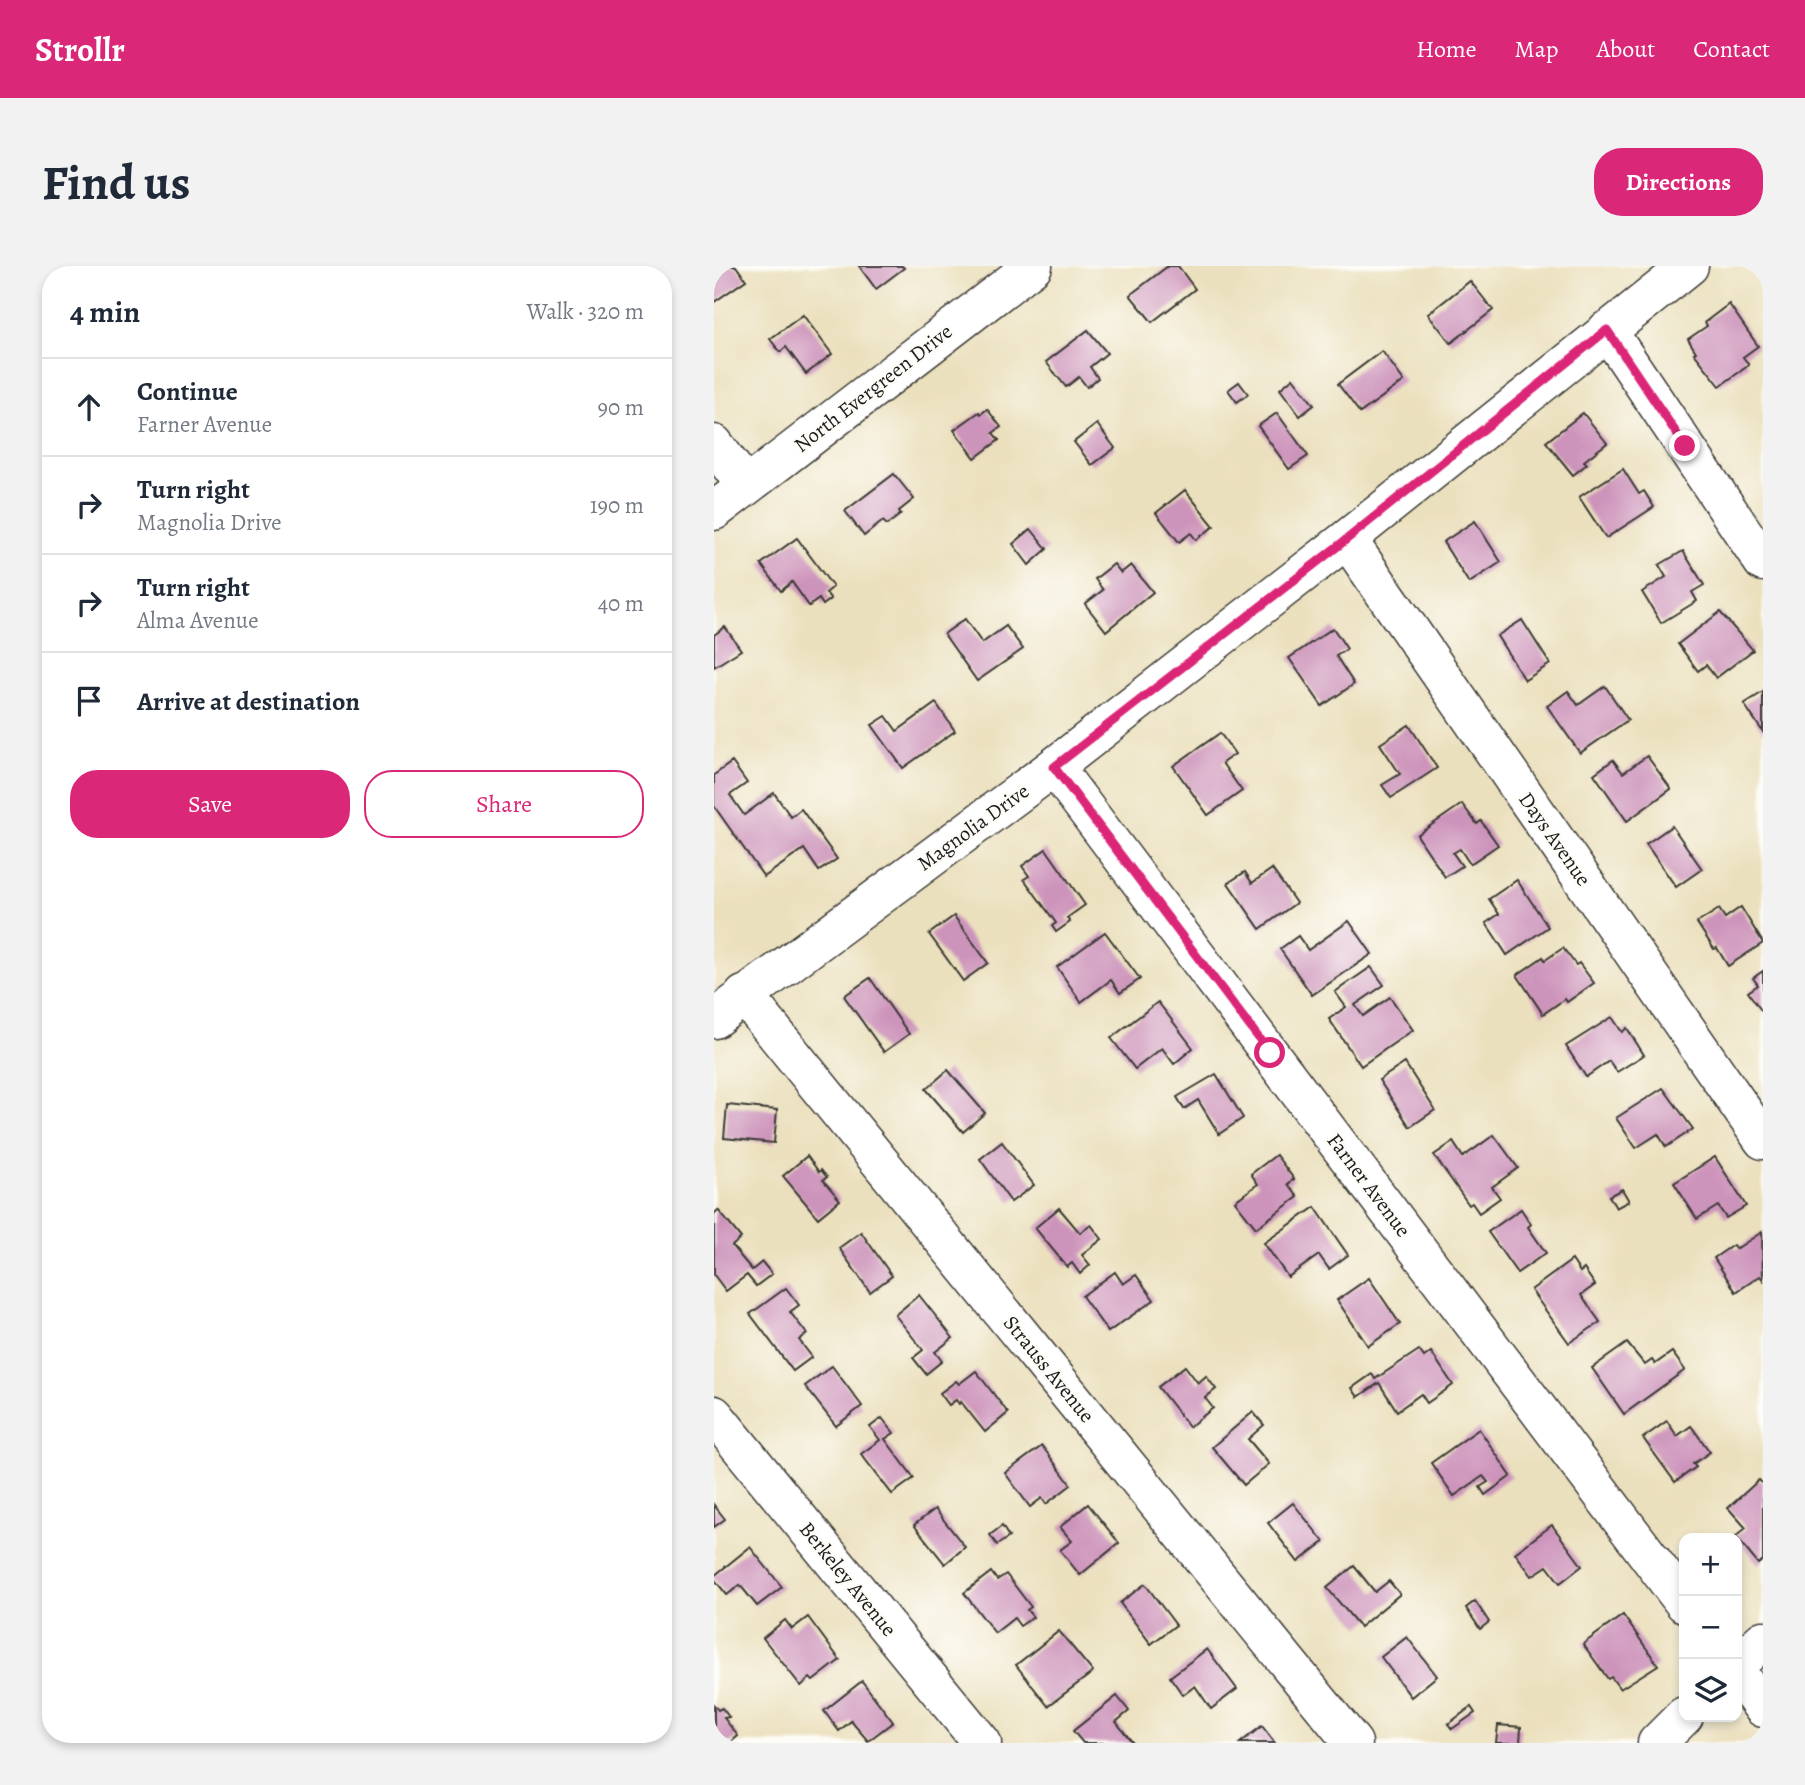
<!DOCTYPE html>
<meta charset="utf-8">
<style>
:root{--surface:#fff;--page:#f2f2f3;--text:#1f2937;--muted:#747a83;--line:#e0e1e3;--accent:#db2777}
body{margin:0;font-family:Alegreya,serif;background:var(--page);color:var(--text)}
.controls{position:absolute;right:21px;bottom:21px;display:grid;overflow:hidden;border-radius:14px;box-shadow:0 4px 10px #0003}
.controls button{width:63px;height:63px;display:grid;place-items:center;padding:0;border:0;border-bottom:2px solid var(--line);background:var(--surface);color:var(--text);font:35px sans-serif}
.stop{position:absolute;width:21px;height:21px;margin:-16px;border:5px solid #db2777;border-radius:50%;background:#fff}
.stop.end{background:#db2777;border-color:#fff;box-shadow:0 2px 7px #0008}
.list{margin:0;padding:0;list-style:none}
h2{display:flex;justify-content:space-between;align-items:center;height:91px;margin:0;padding:0 28px;font-size:30px}
h2 small{font-size:23px;font-weight:400;color:var(--muted)}
.list li{display:grid;grid-template-columns:46px 1fr auto;gap:21px;align-items:center;box-sizing:border-box;height:98px;padding:0 28px;border-top:2px solid var(--line)}
.list b{display:block;font-size:26px;white-space:nowrap}
.list p{margin:0;font-size:23px;white-space:nowrap;color:var(--muted)}
.list em{font-size:23px;font-style:normal;color:var(--muted)}
.actions{display:flex;gap:14px;padding:21px 28px}
.actions a{flex:1;padding:16px 0;border:2px solid var(--accent);border-radius:28px;text-align:center;font-size:24px;color:var(--accent)}
.actions .main{background:var(--accent);color:#fff}
.icon{flex:none;width:38px;height:38px;fill:none;stroke:currentColor;stroke-width:2;stroke-linecap:round;stroke-linejoin:round}
.map{position:relative;flex:none;width:1049px;height:1477px;overflow:hidden;border-radius:28px}
header{display:flex;align-items:center;gap:42px;box-sizing:border-box;height:98px;padding:0 35px;background:var(--accent);color:#fff}
header strong{font-size:33px}
nav{display:flex;gap:38px;margin-inline-start:auto;font-size:24px}
.intro{display:flex;align-items:center;justify-content:space-between;box-sizing:border-box;height:168px;padding:0 42px}
h1{margin:0;font-size:49px}
.button{padding:18px 32px;border-radius:28px;background:var(--accent);color:#fff;font-size:24px;font-weight:700}
main{display:flex;gap:42px;padding:0 42px}
aside{flex:1;background:var(--surface);border-radius:28px;box-shadow:0 4px 10px #0003}
.map>svg:first-child{display:block}
</style>
<header>
<strong>Strollr</strong>
<nav><a>Home</a><a>Map</a><a>About</a><a>Contact</a></nav>
</header>
<div class="intro"><h1>Find us</h1><a class="button">Directions</a></div>
<main>
<aside>
<h2>4 min<small>Walk · 320 m</small></h2>
<ul class="list">
<li><svg class="icon" aria-label="ahead" viewBox="0 0 24 24"><path d="M12 20V5M6 11l6-6 6 6"/></svg><div><b>Continue</b><p>Farner Avenue</p></div><em>90 m</em></li>
<li><svg class="icon" aria-label="right" viewBox="0 0 24 24"><path d="M7 20v-9h11M14 6l5 5-5 5"/></svg><div><b>Turn right</b><p>Magnolia Drive</p></div><em>190 m</em></li>
<li><svg class="icon" aria-label="right" viewBox="0 0 24 24"><path d="M7 20v-9h11M14 6l5 5-5 5"/></svg><div><b>Turn right</b><p>Alma Avenue</p></div><em>40 m</em></li>
<li><svg class="icon" aria-label="arrive" viewBox="0 0 24 24"><path d="M6 21V4h12l-3 4 3 4H6"/></svg><div><b>Arrive at destination</b></div></li>
</ul>
<div class="actions"><a class="main">Save</a><a>Share</a></div>
</aside>
<div class="map">
<svg width="1049" height="1477" viewBox="0 0 1049 1477">
<rect width="100%" height="100%" fill="#fdfcf7"/>
<filter id="ink" filterUnits="userSpaceOnUse"><feTurbulence type="fractalNoise" baseFrequency=".0143" numOctaves="2"/><feDisplacementMap in="SourceGraphic" scale="14" xChannelSelector="R" yChannelSelector="G"/><feConvolveMatrix kernelMatrix="1 2 1 2 8 2 1 2 1" color-interpolation-filters="sRGB"/></filter>
<filter id="wash" filterUnits="userSpaceOnUse"><feTurbulence type="fractalNoise" baseFrequency=".00686" numOctaves="4" result="noise"/><feDisplacementMap in="SourceGraphic" scale="28" xChannelSelector="R" yChannelSelector="G"/><feGaussianBlur stdDeviation="1.57" result="paint"/><feColorMatrix in="noise" values="0 0 0 0 0 0 0 0 0 0 0 0 0 0 0 0 0 1.4 0 .05"/><feComposite in="paint" operator="in"/></filter>
<g filter="url(#wash)">
<rect width="100%" height="100%" fill="#ebe0bd"/>
<g id="blocks">
<g fill="#cd94bb">
<polygon points="0,0 22,0 32,14 0,36"/>
<polygon points="145,0 188,0 190,2 162,23"/>
<polygon points="454,0 464,0 481,23 438,56 416,29"/>
<polygon points="756,15 779,44 737,77 714,48"/>
<polygon points="1015,38 1044,80 1029,91 1035,99 1006,120 980,87 982,86 974,73 993,60 991,56"/>
<polygon points="89,49 118,88 92,108 72,81 66,86 56,73"/>
<polygon points="374,64 393,87 376,101 384,112 373,121 365,111 352,121 332,96"/>
<polygon points="668,85 690,115 646,147 624,118"/>
<polygon points="579,112 600,139 586,150 566,123"/>
<polygon points="525,116 534,128 523,136 514,124"/>
<polygon points="273,143 287,161 279,167 285,174 261,192 240,164 265,146 267,148"/>
<polygon points="563,147 594,190 575,203 544,160"/>
<polygon points="869,147 893,177 870,195 873,198 859,209 832,176"/>
<polygon points="383,158 401,182 378,199 360,176"/>
<polygon points="909,203 925,228 930,225 940,241 892,272 865,231"/>
<polygon points="180,208 200,233 185,245 187,248 173,259 169,255 150,270 131,245"/>
<polygon points="471,224 500,260 482,274 477,267 465,276 442,247"/>
<polygon points="761,255 787,296 755,317 729,276"/>
<polygon points="317,263 333,283 315,299 299,278"/>
<polygon points="83,272 119,321 112,327 117,333 109,339 105,333 95,340 78,316 67,325 47,298"/>
<polygon points="969,285 990,319 978,326 983,335 947,357 928,326 952,311 945,299"/>
<polygon points="400,298 407,307 417,299 439,326 392,365 371,338 389,324 381,313"/>
<polygon points="1006,346 1039,384 1002,412 992,399 984,405 964,378"/>
<polygon points="251,353 268,377 292,360 309,383 263,415 230,368"/>
<polygon points="808,354 836,398 811,414 783,370"/>
<polygon points="11,361 27,384 0,401 0,369"/>
<polygon points="619,362 633,383 622,390 640,418 608,440 575,392"/>
<polygon points="891,420 914,454 866,487 833,440 854,425 864,439"/>
<polygon points="1049,426 1049,466 1030,438"/>
<polygon points="222,437 241,465 189,502 158,459 172,450 183,465"/>
<polygon points="695,459 723,502 677,532 668,519 686,508 666,478"/>
<polygon points="506,467 521,488 508,497 528,525 494,549 459,500"/>
<polygon points="933,490 957,523 913,555 880,508 899,494 909,507"/>
<polygon points="18,496 33,517 16,529 30,549 60,527 77,551 87,543 123,593 105,605 90,583 50,611 0,540 0,509"/>
<polygon points="748,538 763,558 767,555 784,579 756,598 746,583 739,587 748,600 731,611 703,569"/>
<polygon points="958,560 988,603 962,621 932,578"/>
<polygon points="332,583 371,639 353,652 356,656 342,666 338,660 342,657 310,613 315,610 308,600"/>
<polygon points="558,603 582,637 546,663 514,617 531,606 538,617"/>
<polygon points="803,614 834,661 793,689 772,657 785,648 775,633"/>
<polygon points="1027,641 1049,677 1014,700 1003,682 1000,683 983,657 1005,643 1011,652"/>
<polygon points="240,650 274,697 249,715 215,668"/>
<polygon points="635,655 658,688 598,729 566,683 584,670 594,684"/>
<polygon points="391,666 426,713 406,727 397,714 367,736 343,701"/>
<polygon points="849,682 862,699 865,697 880,717 853,736 851,733 829,748 803,709 829,691 831,694"/>
<polygon points="657,701 670,719 641,739 649,750 676,731 699,764 647,800 615,753 632,741 621,726"/>
<polygon points="1049,705 1049,747 1034,726 1044,719 1039,712"/>
<polygon points="156,712 195,768 170,786 130,730"/>
<polygon points="444,736 479,782 460,798 448,782 421,803 397,772"/>
<polygon points="898,751 908,766 913,762 930,789 903,806 895,795 872,811 852,780"/>
<polygon points="691,797 721,844 696,861 665,814"/>
<polygon points="234,804 271,847 249,866 212,823"/>
<polygon points="502,808 529,852 505,868 484,834 470,843 463,831"/>
<polygon points="949,822 979,863 952,881 944,868 922,882 902,852"/>
<polygon points="13,839 63,844 60,877 10,872"/>
<polygon points="780,869 804,902 778,921 786,932 765,947 758,937 755,939 720,889 739,876 749,891"/>
<polygon points="288,876 320,919 297,936 266,893"/>
<polygon points="562,889 580,913 574,918 584,931 542,962 521,935 544,918 537,908"/>
<polygon points="93,890 105,906 107,904 113,911 109,914 126,934 104,952 69,910"/>
<polygon points="1001,891 1032,940 1012,952 1004,940 983,953 960,917"/>
<polygon points="908,923 915,935 902,942 895,930"/>
<polygon points="601,941 634,989 615,1003 605,989 574,1011 550,977"/>
<polygon points="345,942 366,967 377,959 388,973 368,989 376,999 366,1008 358,997 353,1001 321,962"/>
<polygon points="807,943 817,958 814,961 832,987 803,1007 774,966"/>
<polygon points="4,944 27,972 18,980 38,1004 48,996 58,1008 42,1020 33,1009 12,1025 0,1009 0,948"/>
<polygon points="147,966 178,1010 156,1026 125,982"/>
<polygon points="1048,966 1049,1014 1046,1010 1022,1026 1000,992 1019,979 1022,983"/>
<polygon points="858,994 866,1006 870,1003 881,1019 867,1029 886,1056 855,1077 817,1024"/>
<polygon points="401,1006 409,1018 422,1009 440,1034 394,1066 368,1030"/>
<polygon points="655,1012 686,1058 654,1080 623,1034"/>
<polygon points="72,1022 85,1039 76,1046 93,1068 85,1074 98,1091 79,1105 36,1048"/>
<polygon points="205,1029 239,1072 221,1086 228,1095 212,1108 199,1092 209,1084 181,1049"/>
<polygon points="913,1077 931,1099 938,1094 941,1098 958,1086 971,1104 910,1148 878,1102"/>
<polygon points="705,1084 710,1091 717,1086 739,1119 713,1137 707,1128 683,1145 665,1117 644,1131 638,1122 658,1108 661,1113"/>
<polygon points="118,1100 148,1140 122,1160 91,1120"/>
<polygon points="471,1100 484,1117 492,1110 502,1123 491,1132 499,1142 475,1161 444,1121"/>
<polygon points="262,1105 294,1147 271,1166 247,1136 245,1138 242,1134 235,1139 226,1127 242,1115 245,1118"/>
<polygon points="539,1146 550,1159 534,1173 555,1198 530,1219 498,1181"/>
<polygon points="168,1152 180,1167 171,1173 200,1212 178,1228 147,1188 166,1174 156,1161"/>
<polygon points="953,1155 963,1170 977,1160 996,1186 979,1198 982,1201 961,1216 929,1172"/>
<polygon points="765,1163 797,1210 771,1229 766,1221 774,1216 769,1210 740,1230 717,1197"/>
<polygon points="328,1180 357,1219 332,1238 328,1232 316,1241 291,1207"/>
<polygon points="1045,1214 1049,1218 1049,1294 1044,1298 1023,1272 1020,1272 1032,1262 1014,1242"/>
<polygon points="579,1237 610,1276 584,1296 554,1257"/>
<polygon points="374,1238 405,1277 366,1309 346,1284 358,1275 346,1261"/>
<polygon points="0,1239 11,1253 0,1261"/>
<polygon points="221,1243 251,1281 231,1298 200,1259"/>
<polygon points="838,1259 868,1300 846,1317 833,1300 818,1310 801,1287"/>
<polygon points="288,1260 295,1271 283,1279 276,1269"/>
<polygon points="36,1281 68,1321 43,1340 26,1319 13,1329 0,1313 0,1310"/>
<polygon points="640,1300 661,1326 675,1315 686,1328 646,1361 613,1322"/>
<polygon points="277,1306 283,1314 292,1308 317,1341 313,1344 319,1351 306,1360 300,1352 281,1367 250,1327"/>
<polygon points="431,1318 462,1359 437,1378 406,1337"/>
<polygon points="761,1335 775,1356 766,1363 752,1342"/>
<polygon points="909,1349 944,1399 906,1423 897,1411 894,1413 869,1378"/>
<polygon points="94,1351 126,1394 99,1415 96,1412 87,1420 49,1372 71,1354 78,1363"/>
<polygon points="345,1365 379,1406 334,1440 302,1399"/>
<polygon points="693,1371 723,1410 697,1431 667,1391"/>
<polygon points="493,1383 523,1423 497,1443 481,1420 469,1429 456,1411"/>
<polygon points="148,1415 179,1456 154,1475 137,1455 125,1465 110,1445"/>
<polygon points="403,1430 415,1445 402,1456 419,1477 369,1477 359,1465"/>
<polygon points="0,1439 4,1444 8,1442 15,1451 10,1452 24,1470 16,1477 0,1477"/>
<polygon points="757,1441 761,1447 738,1463 734,1458"/>
<polygon points="784,1459 807,1461 806,1477 782,1477"/>
<polygon points="548,1460 561,1477 526,1477"/>
</g>
</g>
</g>
<g filter="url(#ink)">
<use href="#blocks" fill-opacity="0" stroke="#3b3934" stroke-width="2"/>
<g fill="none" stroke-linecap="round" stroke-linejoin="round">
<defs>
<g id="minor">
<polyline points="893,64 1049,296"/>
<polyline points="0,178 32,220"/>
<polyline points="0,245 319,0"/>
<polyline points="633,273 1049,874"/>
<polyline points="340,501 970,1337"/>
<polyline points="30,729 639,1477"/>
<polyline points="0,753 340,501 633,273 975,0"/>
<polyline points="0,1149 268,1477"/>
<polyline points="1023,1398 1049,1374"/>
<polyline points="1023,1407 1049,1442"/>
<polyline points="943,1477 970,1450"/>
</g>
</defs>
<use href="#minor" stroke="#3b3934" stroke-width="41"/>
<use href="#minor" stroke="#fff" stroke-width="38"/>
</g>
</g>
<g fill="none" stroke-linecap="round" stroke-linejoin="round" filter="url(#ink)">
<polyline stroke="#db2777" stroke-width="9" points="556,787 340,501 633,273 893,64 971,180"/>
</g>
<g text-anchor="middle" dominant-baseline="central" stroke-width="5" stroke-linejoin="round" paint-order="stroke">
<g font-size="21" fill="#1c1c1c" stroke="#fdfcf7">
<text transform="translate(159 122) rotate(-38)">North Evergreen Drive</text>
<text transform="translate(259 561) rotate(-36)">Magnolia Drive</text>
<text transform="translate(841 573) rotate(55)">Days Avenue</text>
<text transform="translate(655 919) rotate(53)">Farner Avenue</text>
<text transform="translate(335 1103) rotate(51)">Strauss Avenue</text>
<text transform="translate(134 1313) rotate(51)">Berkeley Avenue</text>
</g>
</g>
</svg>
<div class="controls">
<button>+</button>
<button>−</button>
<button><svg class="icon" aria-label="layers" viewBox="0 0 24 24"><path d="M12 4l9 5-9 5-9-5zM3 14l9 5 9-5"/></svg></button>
</div>
<div class="stop" style="left:556px;top:787px"></div>
<div class="stop end" style="left:971px;top:180px"></div>
</div>
</main>
